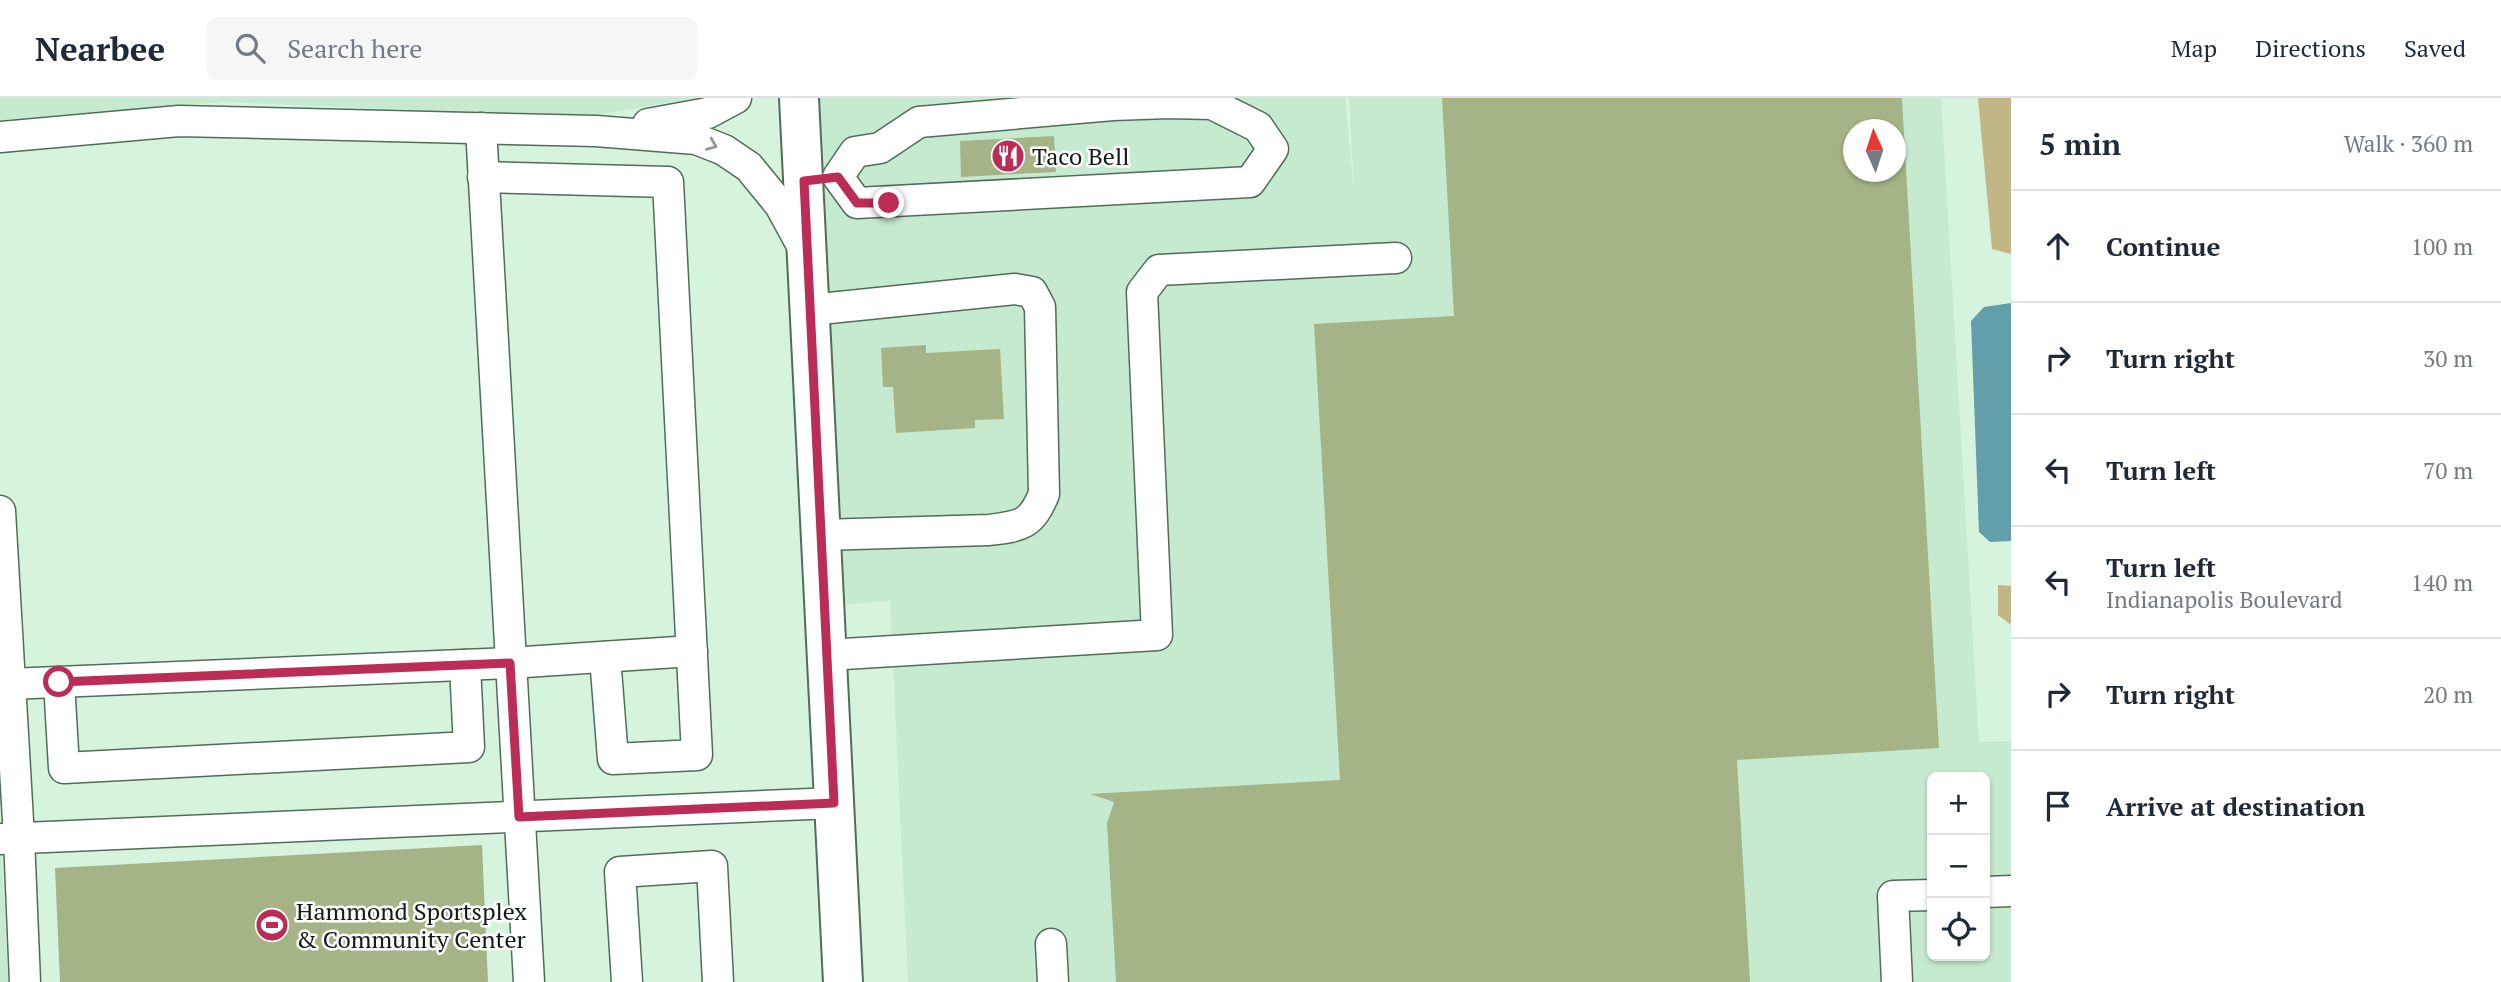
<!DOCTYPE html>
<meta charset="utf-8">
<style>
:root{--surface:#fff;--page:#f6f6f7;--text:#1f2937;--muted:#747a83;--line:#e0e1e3}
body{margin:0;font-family:"PT Serif",serif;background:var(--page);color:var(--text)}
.controls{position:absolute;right:21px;bottom:21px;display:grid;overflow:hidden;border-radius:10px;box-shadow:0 2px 5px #0004}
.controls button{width:63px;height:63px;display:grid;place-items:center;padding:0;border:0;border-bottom:2px solid var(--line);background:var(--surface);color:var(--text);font:35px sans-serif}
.compass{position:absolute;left:1843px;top:21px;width:63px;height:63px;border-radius:50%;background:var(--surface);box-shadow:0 2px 5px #0004;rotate:357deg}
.stop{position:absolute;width:21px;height:21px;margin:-16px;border:5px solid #bb2c57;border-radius:50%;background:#fff}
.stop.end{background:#bb2c57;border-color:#fff;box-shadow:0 2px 7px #0008}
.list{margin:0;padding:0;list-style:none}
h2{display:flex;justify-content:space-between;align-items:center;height:91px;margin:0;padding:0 28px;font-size:30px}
h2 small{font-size:23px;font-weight:400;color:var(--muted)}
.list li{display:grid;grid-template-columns:46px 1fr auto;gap:21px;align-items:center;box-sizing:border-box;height:112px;padding:0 28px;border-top:2px solid var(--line)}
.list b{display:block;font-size:26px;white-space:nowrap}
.list p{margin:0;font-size:23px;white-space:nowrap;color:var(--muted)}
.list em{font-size:23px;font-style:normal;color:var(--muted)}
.icon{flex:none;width:38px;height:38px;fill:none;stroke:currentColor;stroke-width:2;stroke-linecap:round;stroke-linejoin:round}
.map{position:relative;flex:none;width:2011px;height:884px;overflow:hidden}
header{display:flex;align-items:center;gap:42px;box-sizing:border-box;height:98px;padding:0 35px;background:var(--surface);border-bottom:2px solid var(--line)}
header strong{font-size:33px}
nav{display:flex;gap:38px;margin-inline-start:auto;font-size:24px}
.search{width:490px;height:63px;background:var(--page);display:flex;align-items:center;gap:18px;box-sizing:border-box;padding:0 24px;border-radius:10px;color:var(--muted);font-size:26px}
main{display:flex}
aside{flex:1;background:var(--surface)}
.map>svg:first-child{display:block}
</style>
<header>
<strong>Nearbee</strong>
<div class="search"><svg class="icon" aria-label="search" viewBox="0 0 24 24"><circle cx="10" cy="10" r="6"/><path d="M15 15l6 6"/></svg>Search here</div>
<nav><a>Map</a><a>Directions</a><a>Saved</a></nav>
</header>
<main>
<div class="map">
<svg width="2011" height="884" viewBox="0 0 2011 884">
<rect width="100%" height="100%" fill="#d6f4dd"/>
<g fill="#c6eacf" fill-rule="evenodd">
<polygon points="0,0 695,0 585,19 223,4 0,22"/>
<path d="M811,0H1345L1354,91L1349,0H1941L1979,644L2011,643V884H908L890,503L838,507ZM1854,32H1896V74H1854ZM1932,679H1985V858H1932Z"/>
<polygon points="0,726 8,884 0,884"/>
</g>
<g fill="#c3b686">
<polygon points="1978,0 2011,0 2011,156 1992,151"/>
<polygon points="1998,487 2011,488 2011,527 1998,517"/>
</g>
<polygon fill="#629faa" points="2011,205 2011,443 1990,444 1979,434 1971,223 1984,209"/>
<g fill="#a4b486" fill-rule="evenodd">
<path d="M1442,0H1902L1939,650L1737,662L1750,884H1116L1107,725L1114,704L1090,696L1340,682L1314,226L1454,218ZM1854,32H1896V74H1854Z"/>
<polygon points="1054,38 1056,74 961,79 960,43"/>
<polygon points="926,247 926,255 1000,251 1004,321 975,322 975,330 896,335 893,289 883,289 881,250"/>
<polygon points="482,747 488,884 60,884 55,770"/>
</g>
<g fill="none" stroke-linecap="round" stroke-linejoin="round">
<defs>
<g id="minor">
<polygon points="1169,5 1212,6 1258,29 1273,51 1250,84 857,105 838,79 855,54 880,50 919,24 1113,7"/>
<polyline points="648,26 708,15 736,0"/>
<polyline points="481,30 529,884"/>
<polyline points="0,39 179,23 596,33 696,41 724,52 749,69 780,107 804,151"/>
<polyline points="483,79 668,84 697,657 613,661 605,559"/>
<path d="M810,212L1015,191L1032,194L1040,209L1044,396C1031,427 1022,428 989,432L821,437"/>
<polyline points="0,413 19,740 25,884"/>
<polyline points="827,557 1157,537 1142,194 1159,172 1396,160"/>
<polyline points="59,584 64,670 469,649 465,567"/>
<polyline points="9,586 510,565 692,553"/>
<polyline points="0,741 834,705"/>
<polyline points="1985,794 2011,793"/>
<polyline points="1051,846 1053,884"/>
<polyline points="627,884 620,774 712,768 718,884"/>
<polyline points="1897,884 1893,798 1932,797"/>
</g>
<polyline id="major" points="799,0 843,884"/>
</defs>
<use href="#minor" stroke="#526c59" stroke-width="33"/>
<use href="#major" stroke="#526c59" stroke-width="42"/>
<use href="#minor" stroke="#fff" stroke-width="30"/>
<use href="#major" stroke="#fff" stroke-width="38"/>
</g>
<defs><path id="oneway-chevron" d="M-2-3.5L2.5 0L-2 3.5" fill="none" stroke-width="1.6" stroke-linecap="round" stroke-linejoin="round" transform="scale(1.75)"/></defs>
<use stroke="#949996" href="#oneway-chevron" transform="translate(712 47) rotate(22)"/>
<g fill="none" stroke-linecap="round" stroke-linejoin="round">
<polyline stroke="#bb2c57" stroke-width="9" points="59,584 510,565 519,719 834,705 804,83 838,79 857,105 889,105"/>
</g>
<defs>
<symbol id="restaurant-disc" viewBox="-11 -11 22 22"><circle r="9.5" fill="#bb2c57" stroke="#fff"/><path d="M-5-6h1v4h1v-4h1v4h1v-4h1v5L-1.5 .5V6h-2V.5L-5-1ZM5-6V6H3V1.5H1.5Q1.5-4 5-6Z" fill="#fff"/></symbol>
<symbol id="stadium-disc" viewBox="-11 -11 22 22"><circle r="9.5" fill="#bb2c57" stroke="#fff"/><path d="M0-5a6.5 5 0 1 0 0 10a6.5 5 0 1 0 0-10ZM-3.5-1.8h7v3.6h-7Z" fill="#fff"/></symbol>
</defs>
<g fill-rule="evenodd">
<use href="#restaurant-disc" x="989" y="39" width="38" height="38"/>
<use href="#stadium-disc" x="253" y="808" width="38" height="38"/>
</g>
<g text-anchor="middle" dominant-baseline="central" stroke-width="5" stroke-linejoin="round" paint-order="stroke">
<g font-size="24" fill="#121d15" stroke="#fff" text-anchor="start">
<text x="1032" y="58">Taco Bell</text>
<text x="296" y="813">Hammond Sportsplex<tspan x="296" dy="28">&amp; Community Center</tspan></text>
</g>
</g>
</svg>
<div class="controls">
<button>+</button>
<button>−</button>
<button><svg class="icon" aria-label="locate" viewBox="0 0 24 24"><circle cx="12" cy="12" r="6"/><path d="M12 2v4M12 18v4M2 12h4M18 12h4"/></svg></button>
</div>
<svg class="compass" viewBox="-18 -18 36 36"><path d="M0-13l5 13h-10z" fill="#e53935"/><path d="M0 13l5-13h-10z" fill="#747a83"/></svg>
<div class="stop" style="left:59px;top:584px"></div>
<div class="stop end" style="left:889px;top:105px"></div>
</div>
<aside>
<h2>5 min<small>Walk · 360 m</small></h2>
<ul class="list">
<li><svg class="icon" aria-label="ahead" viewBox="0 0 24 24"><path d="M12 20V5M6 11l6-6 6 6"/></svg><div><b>Continue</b></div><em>100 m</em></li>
<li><svg class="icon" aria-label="right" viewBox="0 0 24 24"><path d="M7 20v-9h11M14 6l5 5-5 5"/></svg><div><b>Turn right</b></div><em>30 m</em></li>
<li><svg class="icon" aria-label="left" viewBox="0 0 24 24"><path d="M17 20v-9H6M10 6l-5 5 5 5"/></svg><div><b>Turn left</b></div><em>70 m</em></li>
<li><svg class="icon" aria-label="left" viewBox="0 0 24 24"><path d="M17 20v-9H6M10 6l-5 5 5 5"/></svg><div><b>Turn left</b><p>Indianapolis Boulevard</p></div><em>140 m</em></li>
<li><svg class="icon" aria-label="right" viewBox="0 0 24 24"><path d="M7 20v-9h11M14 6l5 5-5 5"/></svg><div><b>Turn right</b></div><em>20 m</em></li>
<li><svg class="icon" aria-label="arrive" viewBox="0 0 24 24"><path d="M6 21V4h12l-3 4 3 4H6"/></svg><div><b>Arrive at destination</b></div></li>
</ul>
</aside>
</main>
